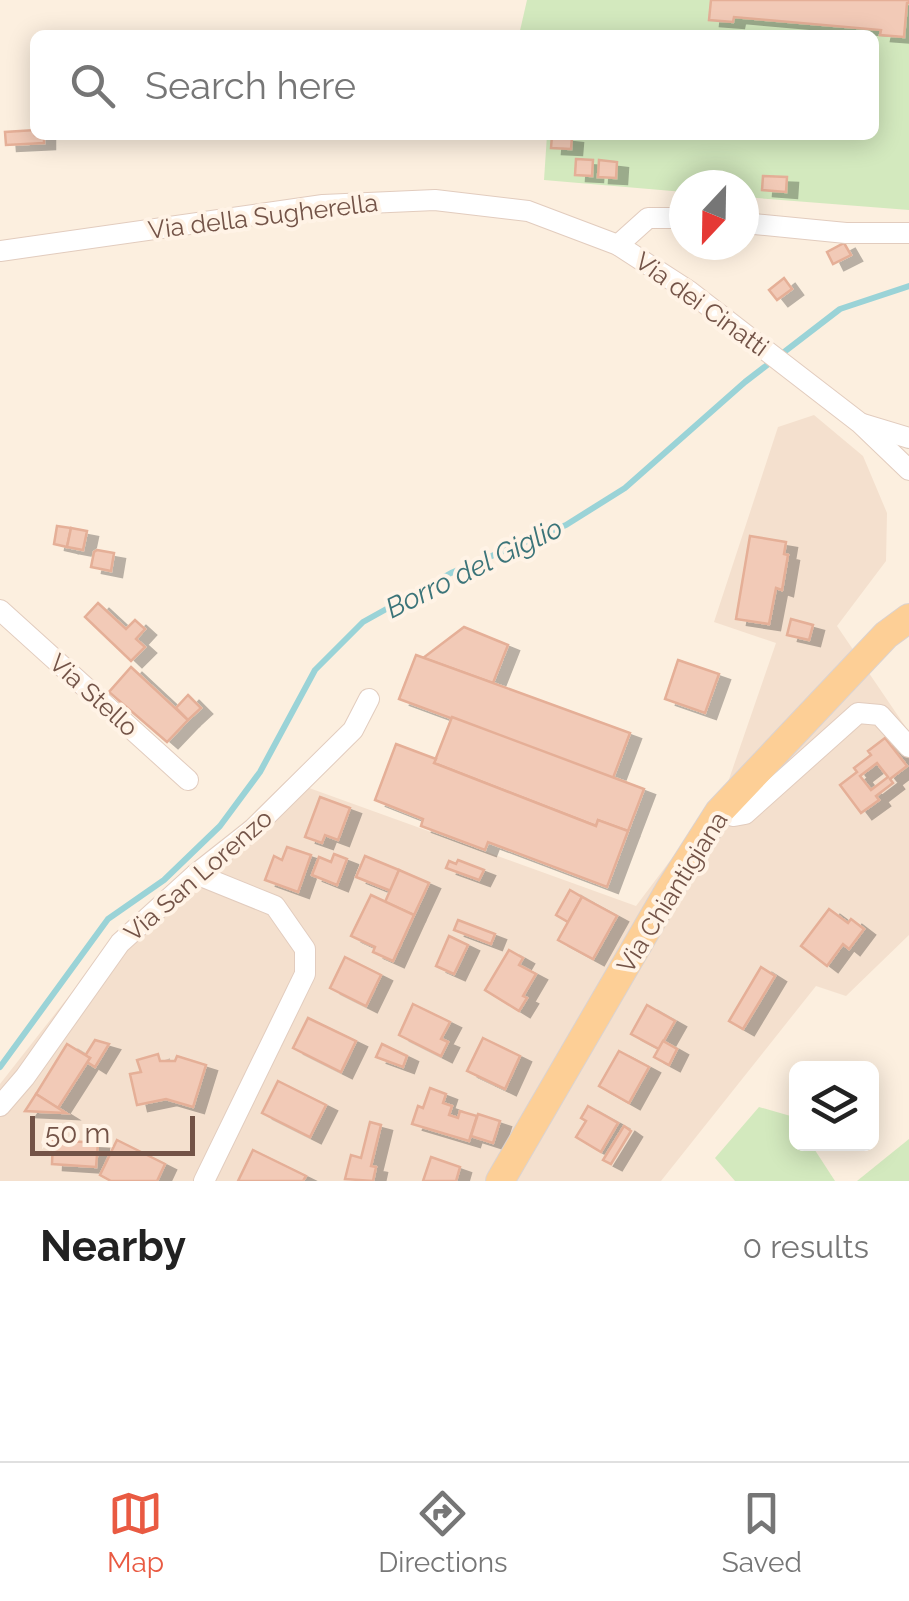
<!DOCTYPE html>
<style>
:root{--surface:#fff;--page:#f2f2f2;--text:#222;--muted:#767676;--line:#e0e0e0;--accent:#e95a42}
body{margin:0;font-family:Raleway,sans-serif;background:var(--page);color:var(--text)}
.controls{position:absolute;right:30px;bottom:30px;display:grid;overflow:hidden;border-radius:15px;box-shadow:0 5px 25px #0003}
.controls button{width:90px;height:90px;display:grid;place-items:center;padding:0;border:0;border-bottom:2px solid var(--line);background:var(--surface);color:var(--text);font:50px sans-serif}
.compass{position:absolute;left:669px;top:170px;width:90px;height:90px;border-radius:50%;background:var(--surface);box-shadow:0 5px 25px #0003;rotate:202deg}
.scale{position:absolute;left:30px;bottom:25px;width:165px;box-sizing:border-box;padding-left:10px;border:5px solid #735347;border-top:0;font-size:28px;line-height:35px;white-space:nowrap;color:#735347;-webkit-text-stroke:8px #fff3e6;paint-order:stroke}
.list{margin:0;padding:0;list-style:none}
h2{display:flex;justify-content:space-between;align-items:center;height:130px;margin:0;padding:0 40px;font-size:42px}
h2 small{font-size:32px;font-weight:400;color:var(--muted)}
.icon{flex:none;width:55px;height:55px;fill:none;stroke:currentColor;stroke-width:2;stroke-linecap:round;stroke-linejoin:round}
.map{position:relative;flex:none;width:909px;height:1181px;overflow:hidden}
.search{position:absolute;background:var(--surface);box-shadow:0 5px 25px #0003;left:30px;right:30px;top:30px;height:110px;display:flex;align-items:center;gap:25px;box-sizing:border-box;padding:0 35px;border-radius:15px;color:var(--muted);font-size:38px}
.sheet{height:280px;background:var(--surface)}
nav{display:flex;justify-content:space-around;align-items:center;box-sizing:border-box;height:140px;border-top:2px solid var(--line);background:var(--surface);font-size:28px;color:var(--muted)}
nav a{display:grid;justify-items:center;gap:5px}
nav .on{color:var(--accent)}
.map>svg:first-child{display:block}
</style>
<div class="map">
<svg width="909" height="1181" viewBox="0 0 909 1181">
<defs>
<filter id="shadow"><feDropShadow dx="11" dy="6" stdDeviation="0" flood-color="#0004"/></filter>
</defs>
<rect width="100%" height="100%" fill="#fcefdf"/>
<polygon fill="#f4e0ce" points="814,415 863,456 887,513 886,561 837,626 909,732 909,935 846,996 816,986 661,1181 0,1181 0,1084 120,931 237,829 287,780 636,906 727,785 776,643 714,622 778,427"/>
<g fill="#d3e9be">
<polygon points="527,0 909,0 909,210 744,197 744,185 684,185 684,192 544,180 547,135 874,135 874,35 519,35"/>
<polygon points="759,1107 794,1117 796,1120 796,1144 811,1144 835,1181 735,1181 715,1158"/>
<polygon points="909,1139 909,1181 857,1181"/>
</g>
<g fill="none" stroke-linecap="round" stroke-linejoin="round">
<polyline stroke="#9ad3d7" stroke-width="6" points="0,1067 108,919 164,880 220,826 260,772 315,670 363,622 451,573 566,525 625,488 745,382 840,309 909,286"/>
</g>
<g fill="#f2cab7" stroke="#e5af97" stroke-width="2.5" fill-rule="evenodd" filter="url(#shadow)">
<polygon points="711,0 909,0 909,3 907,3 904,37 880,35 881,30 734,17 733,22 709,20"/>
<polygon points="35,130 35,135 44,135 44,143 6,145 5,132"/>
<polygon points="552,135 572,137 571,149 551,148"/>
<polygon points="576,159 593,160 592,176 575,175"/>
<polygon points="599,160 617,162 616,178 598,177"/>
<polygon points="763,176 787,177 786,192 762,190"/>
<polygon points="844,243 851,255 833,264 827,252"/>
<polygon points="784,278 792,289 777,300 769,290"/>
<polygon points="57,526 71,528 67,547 54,544"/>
<polygon points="71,528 87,531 83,550 67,547"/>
<polygon points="750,536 786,542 784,554 788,555 782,590 776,588 769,624 736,619"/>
<polygon points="97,550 114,553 111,571 91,567 94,552"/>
<polygon points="98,603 126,629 135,620 145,629 136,639 145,647 131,661 85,617"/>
<polygon points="791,619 813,625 809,640 787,635"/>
<polygon points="464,627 508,645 493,683 423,658"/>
<polygon points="416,655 630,733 613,778 399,699"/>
<polygon points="678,660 719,674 705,713 665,699"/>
<polygon points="131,667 188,720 167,742 109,692"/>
<polygon points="188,695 201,708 188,720 176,708"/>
<polygon points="452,717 644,789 628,831 598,820 596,826 434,763"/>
<path d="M885,738L907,766L890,779L893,783L876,796L879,800L861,813L840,785L857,772L854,768L871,755L868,751ZM877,763L888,777L871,790L860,776Z"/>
<polygon points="396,744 436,759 434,763 596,826 598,820 628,831 607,887 488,842 485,850 421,826 423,819 375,800"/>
<polygon points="320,797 350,808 338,840 325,835 322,843 305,837"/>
<polygon points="287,847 311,855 298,892 265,880 274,856 282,860"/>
<polygon points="334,854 347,859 337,885 312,875 319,857 331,862"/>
<polygon points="365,856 399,870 391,891 356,877"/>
<polygon points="458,860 484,870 479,880 446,868 449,861 456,864"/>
<polygon points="399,870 429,883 414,915 385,902"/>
<polygon points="570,890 582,897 568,922 556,915"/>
<polygon points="371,895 414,915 393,961 373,952 375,947 351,936"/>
<polygon points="582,897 617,916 593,959 558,940"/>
<polygon points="829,909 848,923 851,919 864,929 849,949 843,944 827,966 801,946"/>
<polygon points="458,920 495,934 491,944 454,930"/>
<polygon points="449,936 468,945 454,974 436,966"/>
<polygon points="509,950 523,958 519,965 536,974 523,996 527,998 519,1011 485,990"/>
<polygon points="345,957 381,975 366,1006 330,988"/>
<polygon points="761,967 775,976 743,1029 729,1021"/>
<polygon points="413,1004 450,1022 441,1039 448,1042 441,1056 399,1035"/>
<polygon points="647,1005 675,1021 659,1049 631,1034"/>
<polygon points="308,1018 356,1041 341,1072 293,1048"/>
<polygon points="483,1038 520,1056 505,1089 467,1071"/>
<polygon points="95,1040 109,1044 95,1067 87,1062 90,1058 85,1056"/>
<polygon points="663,1041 677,1049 669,1065 654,1057"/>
<polygon points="67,1044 90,1058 58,1108 36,1094"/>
<polygon points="382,1044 407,1056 403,1067 376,1057"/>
<polygon points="619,1051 649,1067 629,1103 599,1086"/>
<polygon points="158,1054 160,1061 175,1061 177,1056 206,1065 193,1107 166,1099 137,1105 130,1074 141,1072 137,1060"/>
<polygon points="278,1081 326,1105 310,1137 262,1113"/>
<polygon points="430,1088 446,1094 443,1103 452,1106 449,1115 458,1118 460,1111 477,1116 469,1141 412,1124 418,1106 423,1108"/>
<polygon points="36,1094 58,1108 66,1113 25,1111"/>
<polygon points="588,1106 618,1123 601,1152 576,1137 586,1121 581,1118"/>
<polygon points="478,1114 500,1121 493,1143 471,1136"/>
<polygon points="370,1122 381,1125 371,1166 376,1167 373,1181 345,1179 351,1155 361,1158"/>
<polygon points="624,1126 631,1131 611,1164 603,1160"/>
<polygon points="53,1140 98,1143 96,1167 52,1164"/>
<polygon points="117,1140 165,1164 157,1181 111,1181 100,1175"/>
<polygon points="253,1150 306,1176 303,1181 238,1181"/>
<polygon points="431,1157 460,1167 456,1181 423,1181"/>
</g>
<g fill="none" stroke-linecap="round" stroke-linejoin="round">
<defs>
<g id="minor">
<polyline points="744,223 846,233 909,233"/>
<polyline points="618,245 648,218 684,218"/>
<polyline points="0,251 323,205 435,200 528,211 618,245 689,291 860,423 909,470"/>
<polyline points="863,424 909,438"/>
<polyline points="0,610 188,780"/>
<polyline points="719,812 734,816 745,814 858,713 880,715 909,747"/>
<polyline points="196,874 275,906 305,949 305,974 204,1181"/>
<polyline points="0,1106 25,1077 120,943 196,874 253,829 353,730 369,699"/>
</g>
<polyline id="major" points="500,1181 670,889 719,812 886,635 909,618"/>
</defs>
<use href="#minor" stroke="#e2ccbe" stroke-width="22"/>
<use href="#major" stroke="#dbd2cf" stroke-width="30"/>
<use href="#minor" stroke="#fff" stroke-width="20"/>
<use href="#major" stroke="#fdcf96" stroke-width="28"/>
</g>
<g text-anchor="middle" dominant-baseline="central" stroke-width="8" stroke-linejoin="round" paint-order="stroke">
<g font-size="25" fill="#735347" stroke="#fff3e6">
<text transform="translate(263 216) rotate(-7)">Via della Sugherella</text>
<text transform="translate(702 304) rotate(36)">Via dei Cinatti</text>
<text transform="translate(94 695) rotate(42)">Via Stello</text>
<text transform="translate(198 875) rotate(-41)">Via San Lorenzo</text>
<text transform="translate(672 892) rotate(-58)">Via Chiantigiana</text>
</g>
<g font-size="28" font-style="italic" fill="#3b7479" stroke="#fff3e6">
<text transform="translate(474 568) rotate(-26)">Borro del Giglio</text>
</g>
</g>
</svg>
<div class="controls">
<button><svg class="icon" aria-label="layers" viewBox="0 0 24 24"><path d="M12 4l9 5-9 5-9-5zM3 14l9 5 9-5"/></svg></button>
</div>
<svg class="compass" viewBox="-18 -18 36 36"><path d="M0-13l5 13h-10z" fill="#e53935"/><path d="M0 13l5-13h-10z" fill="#767676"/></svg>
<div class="scale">50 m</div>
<div class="search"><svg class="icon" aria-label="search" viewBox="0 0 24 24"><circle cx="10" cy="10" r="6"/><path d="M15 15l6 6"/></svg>Search here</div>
</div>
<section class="sheet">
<h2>Nearby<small>0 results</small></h2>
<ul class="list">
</ul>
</section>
<nav>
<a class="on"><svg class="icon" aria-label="map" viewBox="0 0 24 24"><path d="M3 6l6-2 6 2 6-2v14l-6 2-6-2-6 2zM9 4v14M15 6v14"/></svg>Map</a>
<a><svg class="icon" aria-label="directions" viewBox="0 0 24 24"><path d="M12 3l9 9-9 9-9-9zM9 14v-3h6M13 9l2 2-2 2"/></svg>Directions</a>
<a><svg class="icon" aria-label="saved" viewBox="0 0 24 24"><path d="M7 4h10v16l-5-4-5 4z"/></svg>Saved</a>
</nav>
